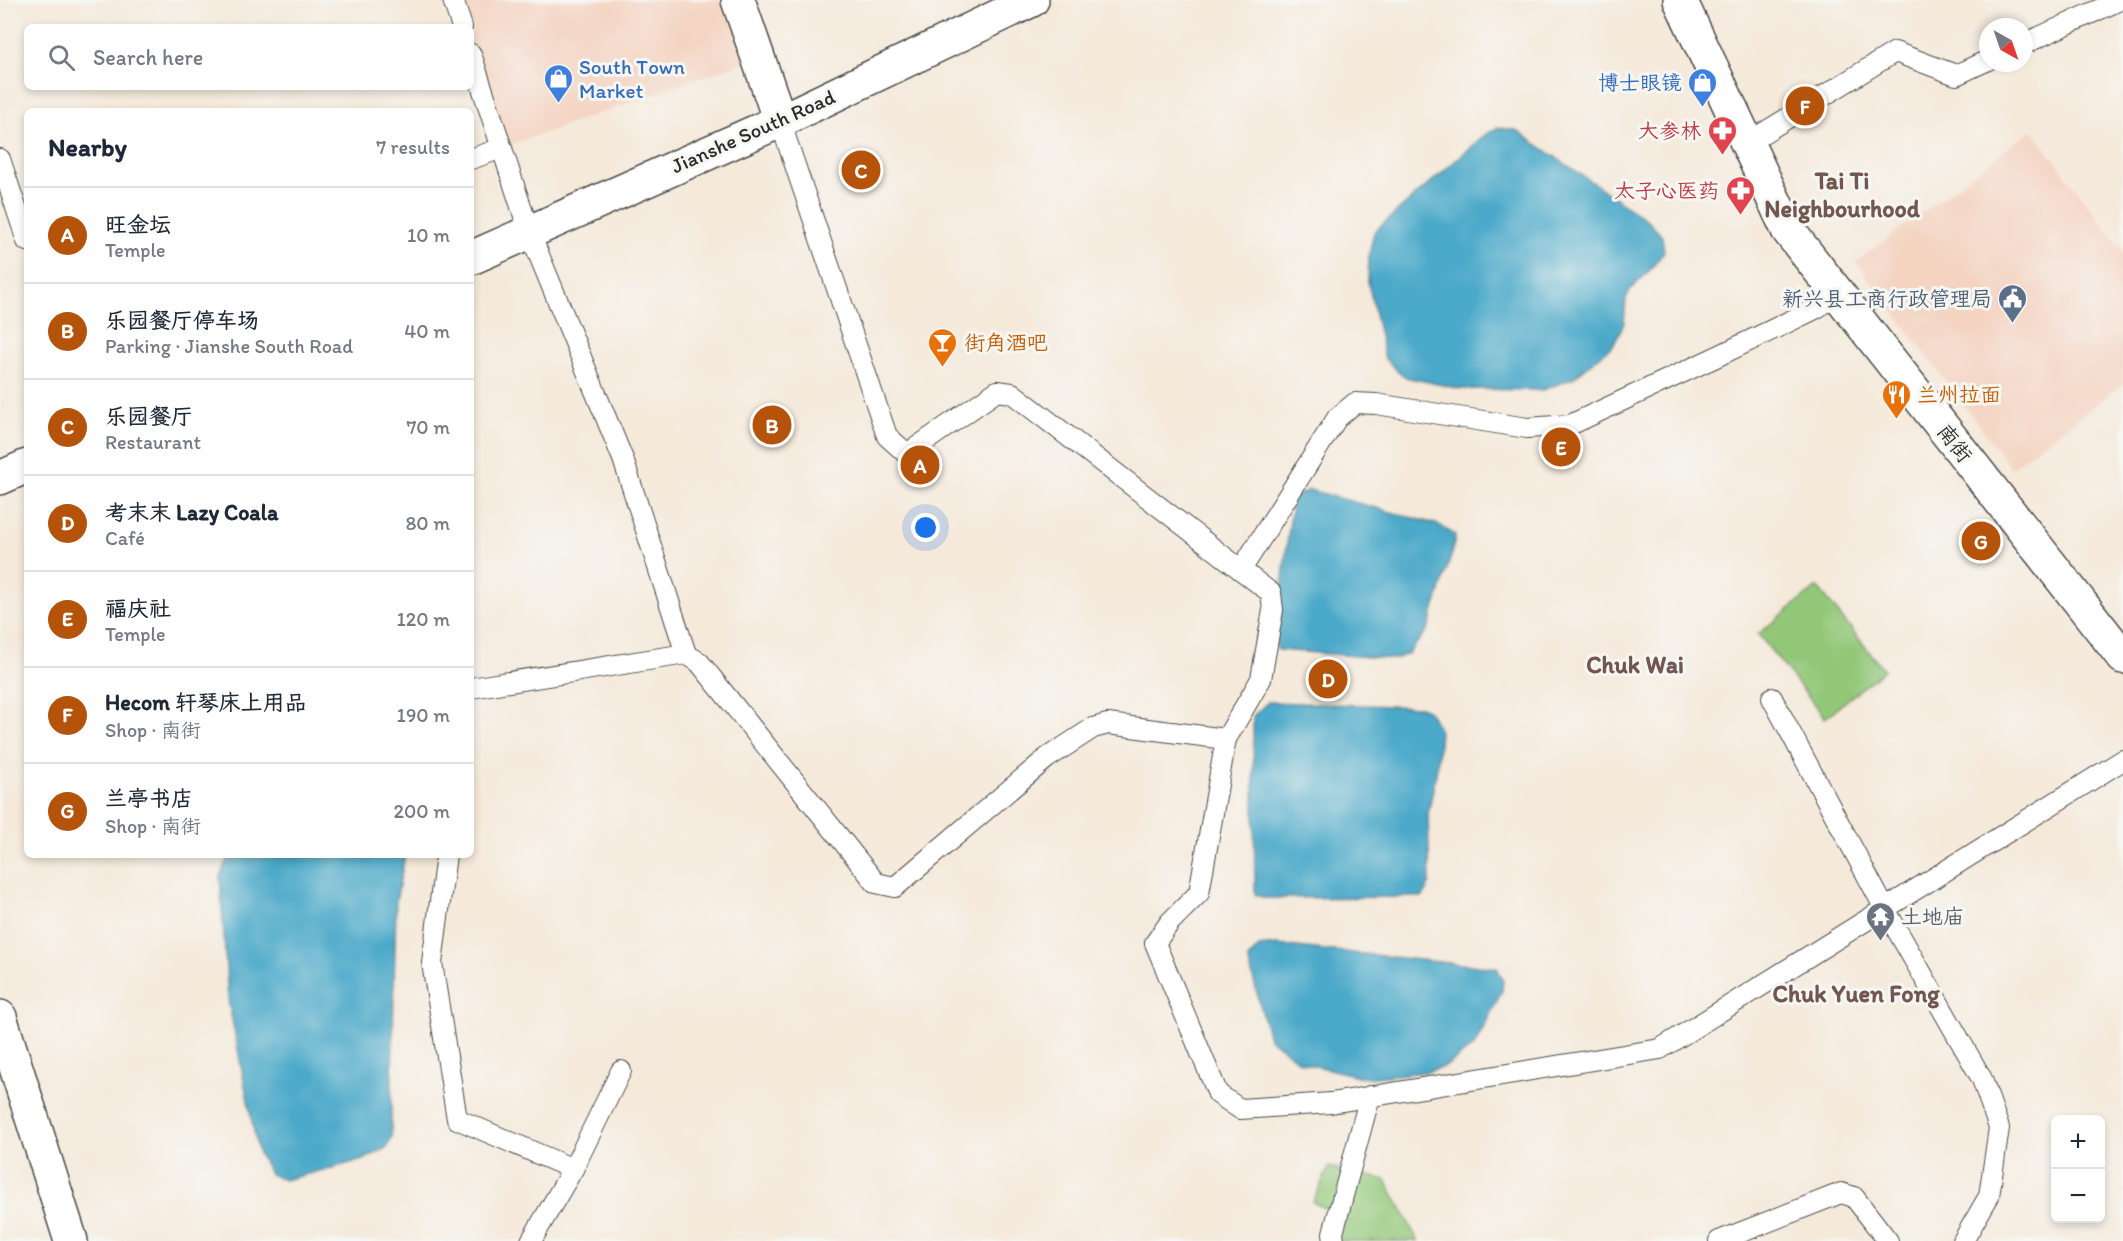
<!DOCTYPE html>
<meta charset="utf-8">
<style>
:root{--surface:#fff;--page:#f6f6f7;--text:#1f2937;--muted:#747a83;--line:#e0e1e3;--accent:#b45309}
body{margin:0;font-family:Itim,"LXGW WenKai TC",sans-serif;background:var(--page);color:var(--text)}
.controls{position:absolute;right:18px;bottom:18px;display:grid;overflow:hidden;border-radius:9px;box-shadow:0 3px 9px #0003}
.controls button{width:54px;height:54px;display:grid;place-items:center;padding:0;border:0;border-bottom:2px solid var(--line);background:var(--surface);color:var(--text);font:30px sans-serif}
.compass{position:absolute;left:1979px;top:18px;width:54px;height:54px;border-radius:50%;background:var(--surface);box-shadow:0 3px 9px #0003;rotate:140deg}
.you{position:absolute;left:926px;top:528px;width:21px;height:21px;margin:-15px;border:4px solid #fff;border-radius:50%;background:#1a73e8;box-shadow:0 0 0 9px #1a73e833}
.badge{display:grid;place-items:center;width:39px;height:39px;border-radius:50%;background:var(--accent);color:#fff;font-size:20px;font-weight:700}
.pin{position:absolute;translate:-50% -50%;border:3px solid #fff;box-shadow:0 2px 6px #0006}
.list{margin:0;padding:0;list-style:none}
h2{display:flex;justify-content:space-between;align-items:center;height:78px;margin:0;padding:0 24px;font-size:26px}
h2 small{font-size:20px;font-weight:400;color:var(--muted)}
.list li{display:grid;grid-template-columns:39px 1fr auto;gap:18px;align-items:center;box-sizing:border-box;height:96px;padding:0 24px;border-top:2px solid var(--line)}
.list b{display:block;font-size:22px;white-space:nowrap}
.list p{margin:0;font-size:20px;white-space:nowrap;color:var(--muted)}
.list em{font-size:20px;font-style:normal;color:var(--muted)}
.icon{flex:none;width:33px;height:33px;fill:none;stroke:currentColor;stroke-width:2;stroke-linecap:round;stroke-linejoin:round}
.map{position:relative;flex:none;width:2123px;height:1241px;overflow:hidden}
.search{position:absolute;background:var(--surface);box-shadow:0 3px 9px #0003;left:24px;top:24px;width:450px;height:66px;display:flex;align-items:center;gap:15px;box-sizing:border-box;padding:0 21px;border-radius:9px;color:var(--muted);font-size:22px}
.panel{position:absolute;background:var(--surface);box-shadow:0 3px 9px #0003;left:24px;top:108px;width:450px;height:750px;border-radius:9px}
.map>svg:first-child{display:block}
</style>
<div class="map">
<svg width="2123" height="1241" viewBox="0 0 2123 1241">
<rect width="100%" height="100%" fill="#f6f6f2"/>
<filter id="ink" filterUnits="userSpaceOnUse"><feTurbulence type="fractalNoise" baseFrequency=".0167" numOctaves="2"/><feDisplacementMap in="SourceGraphic" scale="12" xChannelSelector="R" yChannelSelector="G"/><feConvolveMatrix kernelMatrix="1 2 1 2 8 2 1 2 1" color-interpolation-filters="sRGB"/></filter>
<filter id="wash" filterUnits="userSpaceOnUse"><feTurbulence type="fractalNoise" baseFrequency=".008" numOctaves="4" result="noise"/><feDisplacementMap in="SourceGraphic" scale="24" xChannelSelector="R" yChannelSelector="G"/><feGaussianBlur stdDeviation="1.35" result="paint"/><feColorMatrix in="noise" values="0 0 0 0 0 0 0 0 0 0 0 0 0 0 0 0 0 1.4 0 .05"/><feComposite in="paint" operator="in"/></filter>
<g filter="url(#wash)">
<rect width="100%" height="100%" fill="#f5e9da"/>
<g fill="#f4d3c1">
<polygon points="453,0 738,0 758,57 502,148 471,54 471,27"/>
<polygon points="2032,130 2123,251 2123,384 2011,468 1856,262"/>
</g>
<g fill="#93c778" stroke="#5f7952" stroke-width="1.5">
<polygon points="1817,587 1884,670 1825,718 1758,634"/>
<polygon points="1329,1167 1386,1180 1418,1241 1328,1241 1333,1213 1313,1202"/>
</g>
<g fill="#4ba9c9" stroke="#3b6a7a" stroke-width="1.5">
<polygon points="1497,128 1516,130 1646,219 1662,236 1664,252 1650,270 1630,290 1626,299 1624,323 1613,345 1573,378 1543,390 1461,389 1405,377 1385,359 1368,282 1369,255 1374,232 1486,134"/>
<polygon points="1309,490 1439,525 1455,535 1452,553 1428,629 1409,653 1396,659 1278,650 1275,643 1292,503 1296,496"/>
<polygon points="1268,702 1421,707 1430,712 1440,731 1437,768 1428,814 1430,882 1423,897 1264,898 1255,894 1253,716"/>
<polygon points="230,855 405,855 396,901 391,1124 392,1137 386,1148 363,1160 284,1180 270,1174 258,1152 228,999 220,876"/>
<polygon points="1277,945 1497,968 1503,980 1502,991 1474,1046 1446,1066 1426,1072 1366,1078 1300,1062 1269,1038 1248,959 1259,947"/>
</g>
</g>
<g filter="url(#ink)">
<g fill="none" stroke-linecap="round" stroke-linejoin="round">
<defs>
<g id="lane">
<polyline points="453,0 462,27"/>
<polyline points="2024,44 2120,0"/>
<polyline points="471,54 529,231 623,459 686,654"/>
<polyline points="780,121 887,436 907,454 997,391 1012,393 1271,593 1273,610 1261,679 1226,739 1199,893 1170,922 1155,943 1218,1094 1240,1109 1331,1103 1660,1049 2123,760"/>
<polyline points="1747,143 1895,52 1956,75 1988,60"/>
<polyline points="0,159 27,241"/>
<polyline points="471,159 502,148"/>
<polyline points="1241,570 1337,418 1355,403 1376,404 1527,428 1570,425 1718,356 1817,308 1837,293"/>
<polyline points="471,688 686,654 699,662 876,883 895,887 1047,758 1093,728 1108,724 1226,739"/>
<polyline points="1772,698 1885,909 1982,1079 1999,1128 1989,1196 1963,1241"/>
<polyline points="446,855 432,963 457,1119 573,1169 531,1241"/>
<polyline points="573,1169 621,1071"/>
<polyline points="1334,1241 1333,1233 1370,1096"/>
<polyline points="1719,1241 1841,1193 1854,1197 1888,1241"/>
</g>
<g id="street">
<polyline points="1680,0 1788,230 2123,657"/>
<polyline points="0,1017 71,1241"/>
</g>
<g id="secondary">
<polyline points="738,0 780,121"/>
<polyline points="471,258 780,121 1032,0"/>
<polyline points="0,478 27,466"/>
</g>
</defs>
<use href="#lane" stroke="#494845" stroke-width="22"/>
<use href="#street" stroke="#494845" stroke-width="36"/>
<use href="#secondary" stroke="#494845" stroke-width="36"/>
<use href="#lane" stroke="#fff" stroke-width="20"/>
<use href="#street" stroke="#fff" stroke-width="33"/>
<use href="#secondary" stroke="#fff" stroke-width="33"/>
</g>
</g>
<defs>
<symbol id="shop-pin" viewBox="-11 -11 22 30"><path d="M0 17L-7.5 6A9.5 9.5 0 1 1 7.5 6Z" fill="#3f7fe0" stroke="#f6f6f2"/><path d="M-5-2.5h2.3a2.7 3.5 0 0 1 5.4 0H5L5.5 6h-11ZM-1.5-2.5h3a1.5 2.3 0 0 0-3 0Z" fill="#fff"/></symbol>
<symbol id="pharmacy-pin" viewBox="-11 -11 22 30"><path d="M0 17L-7.5 6A9.5 9.5 0 1 1 7.5 6Z" fill="#e0444e" stroke="#f6f6f2"/><path d="M-2-6h4v4h4v4h-4v4h-4v-4h-4v-4h4Z" fill="#fff"/></symbol>
<symbol id="civic-pin" viewBox="-11 -11 22 30"><path d="M0 17L-7.5 6A9.5 9.5 0 1 1 7.5 6Z" fill="#5c6f8a" stroke="#f6f6f2"/><path d="M-.6-6.5H3V-4.5H.6V-3L4-1V1h2V6H-6V1h2V-1L-.6-3ZM-1.2 2.5V6h2.4V2.5Z" fill="#fff"/></symbol>
<symbol id="bar-pin" viewBox="-11 -11 22 30"><path d="M0 17L-7.5 6A9.5 9.5 0 1 1 7.5 6Z" fill="#e8710a" stroke="#f6f6f2"/><path d="M-6-5H6L.8 .8V4.5H3.5V6h-7V4.5H-.8V.8Z" fill="#fff"/></symbol>
<symbol id="restaurant-pin" viewBox="-11 -11 22 30"><path d="M0 17L-7.5 6A9.5 9.5 0 1 1 7.5 6Z" fill="#e8710a" stroke="#f6f6f2"/><path d="M-5-6h1v4h1v-4h1v4h1v-4h1v5L-1.5 .5V6h-2V.5L-5-1ZM5-6V6H3V1.5H1.5Q1.5-4 5-6Z" fill="#fff"/></symbol>
<symbol id="temple-pin" viewBox="-11 -11 22 30"><path d="M0 17L-7.5 6A9.5 9.5 0 1 1 7.5 6Z" fill="#6b7280" stroke="#f6f6f2"/><path d="M0-6L5-2H3V0L6.5 2.5H4V6H1.5V3h-3V6H-4V2.5H-6.5L-3 0V-2H-5Z" fill="#fff"/></symbol>
</defs>
<g fill-rule="evenodd">
<use href="#shop-pin" x="542" y="62" width="33" height="45"/>
<use href="#shop-pin" x="1686" y="66" width="33" height="45"/>
<use href="#pharmacy-pin" x="1706" y="114" width="33" height="45"/>
<use href="#pharmacy-pin" x="1724" y="174" width="33" height="45"/>
<use href="#civic-pin" x="1996" y="282" width="33" height="45"/>
<use href="#bar-pin" x="926" y="326" width="33" height="45"/>
<use href="#restaurant-pin" x="1880" y="378" width="33" height="45"/>
<use href="#temple-pin" x="1864" y="900" width="33" height="45"/>
</g>
<g text-anchor="middle" dominant-baseline="central" stroke-width="6" stroke-linejoin="round" paint-order="stroke">
<g font-size="21" fill="#366cbe" stroke="#f6f6f2" text-anchor="start">
<text x="579" y="66">South Town<tspan x="579" dy="24">Market</tspan></text>
<text x="1682" y="82" text-anchor="end">博士眼镜</text>
</g>
<g font-size="21" fill="#be3a42" stroke="#f6f6f2" text-anchor="end">
<text x="1701" y="130">大参林</text>
<text x="1719" y="190">太子心医药</text>
</g>
<g font-size="21" fill="#2b2b2b" stroke="#f6f6f2">
<text transform="translate(753 131) rotate(-24)">Jianshe South Road</text>
<text transform="translate(1955 443) rotate(52)">南街</text>
</g>
<g font-size="21" fill="#4e5e75" stroke="#f6f6f2" text-anchor="end">
<text x="1992" y="298">新兴县工商行政管理局</text>
</g>
<g font-size="21" fill="#c56008" stroke="#f6f6f2" text-anchor="start">
<text x="964" y="342">街角酒吧</text>
<text x="1917" y="394">兰州拉面</text>
</g>
<g font-size="21" fill="#5b616d" stroke="#f6f6f2" text-anchor="start">
<text x="1901" y="916">土地庙</text>
</g>
<g font-size="24" font-weight="bold" fill="#735650" stroke="#f6f6f2">
<text x="1842" y="180">Tai Ti<tspan x="1842" dy="28">Neighbourhood</tspan></text>
<text x="1635" y="664">Chuk Wai</text>
<text x="1856" y="993">Chuk Yuen Fong</text>
</g>
</g>
</svg>
<div class="controls">
<button>+</button>
<button>−</button>
</div>
<svg class="compass" viewBox="-18 -18 36 36"><path d="M0-13l5 13h-10z" fill="#e53935"/><path d="M0 13l5-13h-10z" fill="#747a83"/></svg>
<div class="you"></div>
<div class="pin badge" style="left:920px;top:465px">A</div>
<div class="pin badge" style="left:772px;top:425px">B</div>
<div class="pin badge" style="left:861px;top:170px">C</div>
<div class="pin badge" style="left:1328px;top:679px">D</div>
<div class="pin badge" style="left:1561px;top:447px">E</div>
<div class="pin badge" style="left:1805px;top:106px">F</div>
<div class="pin badge" style="left:1981px;top:541px">G</div>
<div class="search"><svg class="icon" aria-label="search" viewBox="0 0 24 24"><circle cx="10" cy="10" r="6"/><path d="M15 15l6 6"/></svg>Search here</div>
<section class="panel">
<h2>Nearby<small>7 results</small></h2>
<ul class="list">
<li><span class="badge">A</span><div><b>旺金坛</b><p>Temple</p></div><em>10 m</em></li>
<li><span class="badge">B</span><div><b>乐园餐厅停车场</b><p>Parking · Jianshe South Road</p></div><em>40 m</em></li>
<li><span class="badge">C</span><div><b>乐园餐厅</b><p>Restaurant</p></div><em>70 m</em></li>
<li><span class="badge">D</span><div><b>考末末 Lazy Coala</b><p>Café</p></div><em>80 m</em></li>
<li><span class="badge">E</span><div><b>福庆社</b><p>Temple</p></div><em>120 m</em></li>
<li><span class="badge">F</span><div><b>Hecom 轩琴床上用品</b><p>Shop · 南街</p></div><em>190 m</em></li>
<li><span class="badge">G</span><div><b>兰亭书店</b><p>Shop · 南街</p></div><em>200 m</em></li>
</ul>
</section>
</div>
